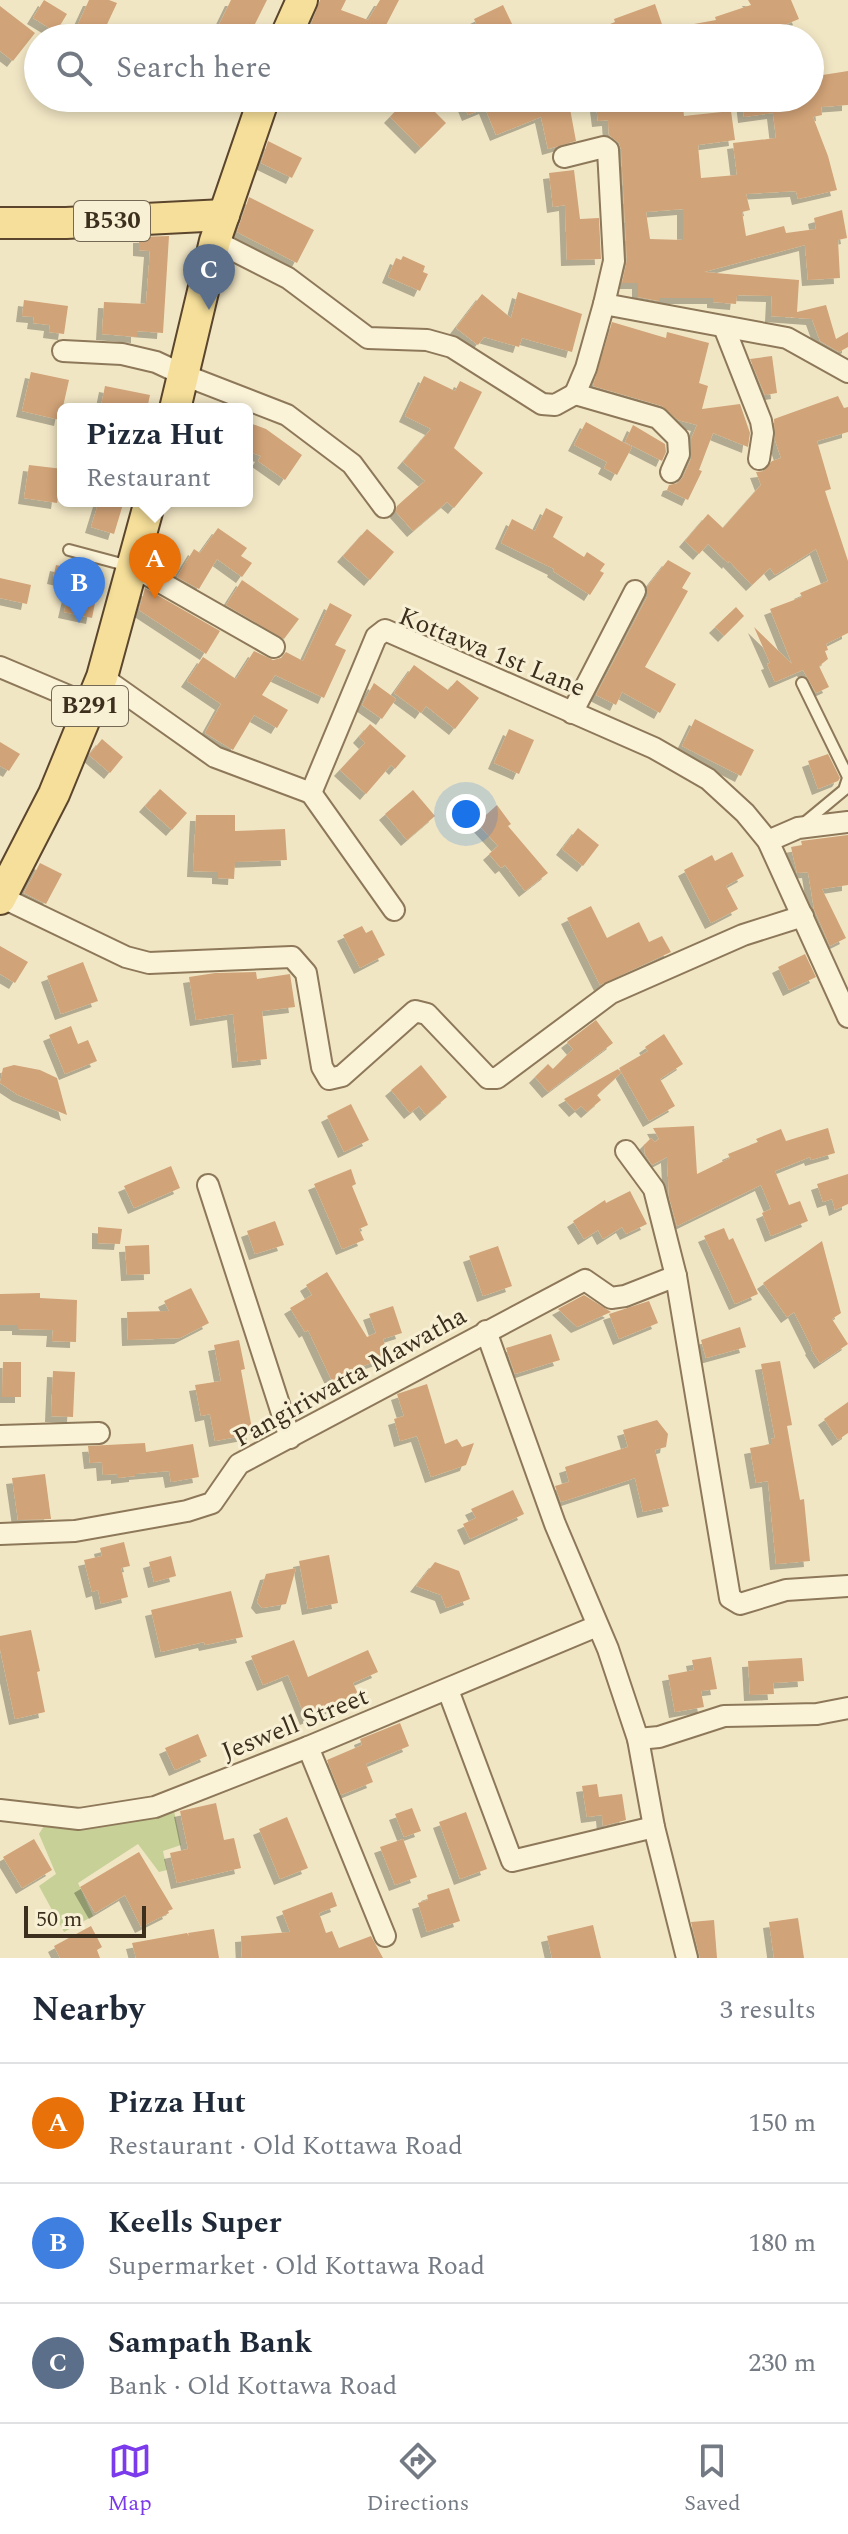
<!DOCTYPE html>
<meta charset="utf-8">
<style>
:root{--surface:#fff;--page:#f2f2f3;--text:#1f2937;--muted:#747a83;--line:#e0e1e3;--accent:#7c3aed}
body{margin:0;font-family:Spectral,serif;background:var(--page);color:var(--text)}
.scale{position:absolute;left:24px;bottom:20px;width:122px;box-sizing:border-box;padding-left:8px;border:4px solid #3c2f1e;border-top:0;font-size:22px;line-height:28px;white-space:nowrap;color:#3c2f1e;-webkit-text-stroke:6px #f8f0d4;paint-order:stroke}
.you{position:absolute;left:466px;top:814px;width:28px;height:28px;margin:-20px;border:6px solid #fff;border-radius:50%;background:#1a73e8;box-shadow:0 0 0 12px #1a73e833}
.badge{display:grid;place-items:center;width:52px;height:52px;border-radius:50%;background:var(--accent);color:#fff;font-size:26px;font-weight:700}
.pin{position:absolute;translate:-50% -66px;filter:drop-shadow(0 2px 4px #0008)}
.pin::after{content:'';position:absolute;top:42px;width:28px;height:24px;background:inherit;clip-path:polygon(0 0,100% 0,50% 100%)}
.popup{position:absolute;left:57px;top:403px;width:196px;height:104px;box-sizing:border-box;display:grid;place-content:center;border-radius:12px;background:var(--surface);filter:drop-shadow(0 2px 6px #0005);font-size:26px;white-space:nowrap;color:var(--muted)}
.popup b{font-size:30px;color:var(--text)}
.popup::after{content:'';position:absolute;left:50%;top:100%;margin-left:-16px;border:16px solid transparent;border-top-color:var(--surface)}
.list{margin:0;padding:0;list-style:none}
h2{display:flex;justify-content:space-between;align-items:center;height:104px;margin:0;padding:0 32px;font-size:34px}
h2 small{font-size:26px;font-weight:400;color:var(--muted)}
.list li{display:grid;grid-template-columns:52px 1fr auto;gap:24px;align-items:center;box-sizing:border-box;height:120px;padding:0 32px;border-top:2px solid var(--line)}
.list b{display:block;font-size:30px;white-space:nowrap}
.list p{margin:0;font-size:26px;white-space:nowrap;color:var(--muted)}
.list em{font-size:26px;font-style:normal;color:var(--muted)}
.icon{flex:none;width:44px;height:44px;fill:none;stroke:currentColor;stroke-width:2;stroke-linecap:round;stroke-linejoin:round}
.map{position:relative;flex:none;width:848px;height:1958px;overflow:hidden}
.search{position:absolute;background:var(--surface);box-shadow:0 4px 12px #0003;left:24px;right:24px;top:24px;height:88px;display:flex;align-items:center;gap:20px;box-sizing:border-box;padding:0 28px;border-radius:44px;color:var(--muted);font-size:30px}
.sheet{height:464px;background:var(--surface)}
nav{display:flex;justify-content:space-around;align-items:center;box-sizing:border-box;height:112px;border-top:2px solid var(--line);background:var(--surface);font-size:22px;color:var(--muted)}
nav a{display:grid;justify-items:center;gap:4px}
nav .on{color:var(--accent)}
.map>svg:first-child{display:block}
</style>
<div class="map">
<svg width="848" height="1958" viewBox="0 0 848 1958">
<defs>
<filter id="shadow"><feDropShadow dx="-6" dy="6" stdDeviation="0" flood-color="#0004"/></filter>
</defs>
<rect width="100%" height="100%" fill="#f1e6c4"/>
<polygon fill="#c6d097" points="173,1806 181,1845 163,1851 167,1870 159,1872 138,1844 78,1883 93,1916 64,1932 39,1886 56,1874 39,1834 47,1821"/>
<g fill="#d1a378" fill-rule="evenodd" filter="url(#shadow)">
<polygon points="44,0 67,14 56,32 33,18"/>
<polygon points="89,0 109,0 117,3 102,35 78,24"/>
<polygon points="231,0 267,0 248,38 225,38 215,33"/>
<polygon points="320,0 346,0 341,10 368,20 380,0 399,0 385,27 411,38 306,38"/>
<polygon points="748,0 791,0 799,19 753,38 686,38 683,26 716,20 715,17 751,5"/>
<polygon points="655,4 664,30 641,38 577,38 615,22 614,19"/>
<polygon points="503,5 515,30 499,38 483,38 474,19"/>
<polygon points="0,6 35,33 13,61 0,51"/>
<path d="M848,71V105L821,107L822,115L813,117L828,156L837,190L798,199L796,191L746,194L750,210L742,212L746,236L784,226L786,233L816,229L814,218L842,210L847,238L838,240L840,278L808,280L805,245L704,272L799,280L797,312L826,305L836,339L848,332V347L839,352L820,341L812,319L771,316L772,296L737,295L736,304L713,302V298H659V301L638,297V283H622L627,260L621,149L619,143L609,135L608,120L598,121L595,98H682L684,116L731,111L735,140L698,145L701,178L737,175L733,143L776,138L773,113L744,117L742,98H810V77ZM683,209V240L650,239L646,212Z"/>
<polygon points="408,98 421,98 446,123 421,148 390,117"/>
<polygon points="461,98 568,98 576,141 548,149 541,117 496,135 485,108 468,115"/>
<polygon points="268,141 302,158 292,178 261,163"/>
<polygon points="574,170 580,219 599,218 601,259 567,260 565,205 553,207 549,173"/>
<polygon points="249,197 314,230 297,263 237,232"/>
<polygon points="169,236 163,333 137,331 137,337 102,334 104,302 146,304 150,251 139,250 139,237"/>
<polygon points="403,256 425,266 423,272 428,274 420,291 388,277 396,258 401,260"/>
<polygon points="518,292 582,314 572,352 522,338 519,347 484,337 478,345 456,328 482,294 511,318"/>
<polygon points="24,300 68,306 64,334 49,332 50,325 33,323 34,317 22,316"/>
<polygon points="612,322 666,338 667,332 709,343 699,383 708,386 702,409 740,404 750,433 748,447 713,433 699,470 702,471 688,500 667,490 669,485 678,483 683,477 691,459 691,439 697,425 678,420 662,406 593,386"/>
<polygon points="772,356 777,393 765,395 750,359"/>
<polygon points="31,372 69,380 60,420 22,411"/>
<polygon points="424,376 455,391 460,381 482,392 454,448 483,473 454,508 447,502 413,531 396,512 397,506 425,481 403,462 431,429 405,416"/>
<polygon points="105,386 150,395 147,409 116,409 101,406"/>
<polygon points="838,396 844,408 848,407 848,432 817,441 831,489 825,491 848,561 848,633 826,644 828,650 825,651 828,659 819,666 829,687 816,693 803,670 775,682 767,664 770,663 754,627 792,664 770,609 802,597 800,593 828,581 816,549 775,575 770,568 752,585 729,561 728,563 708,544 699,554 685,541 708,514 723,528 761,485 756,472 764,471 772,461 781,458 775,440 774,419"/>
<polygon points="247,422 266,429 302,455 285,480 258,461 261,456 247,451"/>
<polygon points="586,422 632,447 617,475 604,468 607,462 574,445"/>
<polygon points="633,425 665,444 666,452 662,461 625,442"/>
<polygon points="29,465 63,469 63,496 58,496 57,503 24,498"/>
<polygon points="99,501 124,501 114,534 91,527"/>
<polygon points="546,508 563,517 553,537 584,557 587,552 605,564 600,571 604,573 590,595 553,571 554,569 501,543 512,519 535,531"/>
<polygon points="218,528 247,548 241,556 252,563 242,577 217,559 199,589 177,577 194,549 200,553"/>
<polygon points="367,529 394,552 370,580 343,556"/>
<polygon points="668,560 691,573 682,588 688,591 645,667 676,684 660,713 622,692 616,705 596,695 647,597 647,587"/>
<polygon points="56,565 82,571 79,584 98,588 92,618 64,612 71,582 53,578"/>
<polygon points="0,578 31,585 27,604 0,598"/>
<polygon points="242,580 299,619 284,639 226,605"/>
<polygon points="145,588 220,631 206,654 139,610"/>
<polygon points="330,603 352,615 335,645 346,650 324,698 275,675 262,695 288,710 277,728 254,715 233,750 205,733 221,704 187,681 203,657 236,679 254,651 273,660 281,658 286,652 303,661"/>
<polygon points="736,607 744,616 724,636 715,627"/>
<polygon points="414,665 448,690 457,680 479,698 455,729 426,706 421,713 394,693"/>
<polygon points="374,683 396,699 382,719 362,705"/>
<polygon points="695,719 754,750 741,776 682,746"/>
<polygon points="370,724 406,756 395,769 391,765 366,794 340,770 365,743 359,737"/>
<polygon points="509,729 534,740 519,774 494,763"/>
<polygon points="102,739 123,757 110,773 89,755"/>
<polygon points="0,742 20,754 9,771 0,766"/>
<polygon points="828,754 840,778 838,781 818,789 808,761"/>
<polygon points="160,789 187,813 172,830 145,806"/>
<polygon points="413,790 435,816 407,840 385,814"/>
<polygon points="497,805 511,824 508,826 548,873 525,891 505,865 501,868 489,854 498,846 477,823"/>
<polygon points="196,815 235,815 235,831 285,829 287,860 235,862 234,879 218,878 218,872 193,871"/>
<polygon points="578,828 599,845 583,866 562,849"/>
<polygon points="848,835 848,885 822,889 846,938 830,946 814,909 808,872 797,873 791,847 802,845 801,841"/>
<polygon points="732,852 744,876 726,886 738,909 711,923 684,870 712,855 715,861"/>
<polygon points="40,863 62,874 46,904 24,893"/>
<polygon points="591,906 607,938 639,922 649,942 662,936 671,952 600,985 567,918"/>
<polygon points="362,926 366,933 372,930 385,955 360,968 343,935"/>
<polygon points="0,946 28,962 15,983 0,974"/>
<polygon points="805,954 816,977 789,990 778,967"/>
<polygon points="83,962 98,1001 61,1014 47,976"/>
<polygon points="256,972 257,979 290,974 295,1007 262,1011 267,1059 238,1062 233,1014 196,1020 189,977 215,973"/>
<polygon points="596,1020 613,1043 548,1092 535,1077 548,1064 553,1069 573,1049 567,1042"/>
<polygon points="71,1026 78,1044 88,1040 97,1061 65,1074 49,1035"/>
<polygon points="664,1034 683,1064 660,1079 675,1106 649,1121 619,1068 648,1051 645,1047"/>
<polygon points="14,1065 40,1070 57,1078 67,1115 18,1095 0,1083 3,1068"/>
<polygon points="421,1065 447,1097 426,1115 419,1106 410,1113 391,1090"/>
<polygon points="618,1069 621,1073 597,1095 601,1100 587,1112 581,1106 575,1111 564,1099"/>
<polygon points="351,1104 369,1140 344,1152 327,1116"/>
<polygon points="694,1126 697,1174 730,1158 728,1154 758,1142 756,1139 781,1129 786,1141 828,1128 835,1153 811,1160 810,1157 775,1171 789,1205 800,1201 808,1221 771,1236 762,1213 771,1209 761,1185 677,1226 669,1197 667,1157 652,1165 645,1154 644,1145 651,1138 655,1142 659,1139 653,1128"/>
<polygon points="171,1166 180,1188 134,1208 124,1186"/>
<polygon points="351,1169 356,1184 352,1186 368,1225 359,1229 364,1240 342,1249 314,1184"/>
<polygon points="848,1174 848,1204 835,1210 832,1199 823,1202 817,1184"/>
<polygon points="630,1191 647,1224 626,1234 622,1227 603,1239 598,1230 584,1239 573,1221 605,1200 606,1203"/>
<polygon points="275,1221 284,1245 255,1254 247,1231"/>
<polygon points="98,1227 122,1229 120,1244 98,1243"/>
<polygon points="724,1228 729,1240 733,1238 758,1294 735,1304 704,1236"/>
<polygon points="822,1241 841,1313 832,1319 848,1344 820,1363 811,1349 812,1348 794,1312 787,1317 763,1283"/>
<polygon points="149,1245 150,1274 127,1275 125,1246"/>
<polygon points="498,1246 512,1286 483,1296 469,1256"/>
<polygon points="327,1272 367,1337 376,1333 369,1314 393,1306 402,1333 383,1339 389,1357 357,1368 358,1371 333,1383 308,1330 305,1332 290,1308 312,1295 306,1285"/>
<polygon points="191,1288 209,1323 180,1338 128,1340 127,1312 169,1311 164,1301"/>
<polygon points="40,1293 40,1298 77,1300 76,1342 52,1341 53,1330 18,1329 18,1325 0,1325 0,1294"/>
<polygon points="584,1295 611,1312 577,1327 558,1309"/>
<polygon points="649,1301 658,1323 619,1339 609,1314"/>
<polygon points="740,1327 746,1347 706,1358 701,1340"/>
<polygon points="551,1334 560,1360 515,1374 506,1348"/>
<polygon points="239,1340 245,1369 241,1370 253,1434 215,1441 210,1414 201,1416 195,1385 221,1381 214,1345"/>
<polygon points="780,1361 792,1425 787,1426 800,1500 804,1499 810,1561 776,1564 768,1481 756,1483 750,1448 771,1444 771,1439 775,1438 761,1364"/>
<polygon points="3,1362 21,1362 21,1397 2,1397"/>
<polygon points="53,1371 75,1372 73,1417 51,1416"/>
<polygon points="427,1384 445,1444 457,1439 462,1447 474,1443 466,1465 431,1477 417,1436 400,1441 394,1419 404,1416 397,1394"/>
<polygon points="848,1402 848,1433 838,1440 824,1419"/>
<polygon points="657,1420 668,1434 666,1447 655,1450 669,1506 643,1512 635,1478 561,1502 555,1486 569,1482 565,1467 628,1447 623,1430"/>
<polygon points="145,1443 146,1452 193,1444 199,1477 171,1482 169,1471 135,1474 135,1476 117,1478 117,1474 103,1475 102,1462 90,1463 88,1446"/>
<polygon points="45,1474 51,1519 18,1520 12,1478"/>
<polygon points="513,1490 524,1514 470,1539 463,1524 476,1518 471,1509"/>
<polygon points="124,1542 130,1566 121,1568 128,1597 101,1604 98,1590 92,1592 84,1560 102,1556 100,1548"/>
<polygon points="329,1555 338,1603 308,1609 299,1561"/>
<polygon points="171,1556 176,1576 154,1582 149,1562"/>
<polygon points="435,1562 459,1571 470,1599 446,1608 441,1595 416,1586"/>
<polygon points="296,1568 286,1604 262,1608 257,1602 266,1574"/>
<polygon points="231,1591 243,1637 205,1645 204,1642 161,1652 151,1610"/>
<polygon points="31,1630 40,1671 37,1672 45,1712 15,1719 0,1649 0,1636"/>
<polygon points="294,1640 308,1677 368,1650 378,1672 353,1683 359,1696 306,1719 288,1675 263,1685 251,1656"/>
<polygon points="711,1657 717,1689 701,1691 704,1707 675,1712 668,1675 694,1670 692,1660"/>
<polygon points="802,1658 804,1681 773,1683 774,1694 750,1695 748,1661"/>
<polygon points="400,1723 409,1746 366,1764 373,1782 341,1795 327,1760 362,1745 360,1739"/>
<polygon points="198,1734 207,1756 175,1770 165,1748"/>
<polygon points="597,1784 599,1797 622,1794 626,1820 603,1826 602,1815 587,1817 582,1786"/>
<polygon points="216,1803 224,1840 234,1838 241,1868 177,1883 170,1853 188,1849 180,1811"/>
<polygon points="412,1808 421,1831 404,1837 395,1814"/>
<polygon points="466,1812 487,1869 460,1879 439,1822"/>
<polygon points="287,1817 308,1868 280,1879 259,1829"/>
<polygon points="34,1839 52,1870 22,1888 3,1857"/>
<polygon points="403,1839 417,1877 395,1885 380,1847"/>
<polygon points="139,1852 173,1909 168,1911 169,1913 141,1927 125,1895 95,1913 80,1887"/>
<polygon points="449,1888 460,1921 427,1932 418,1903 428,1900 427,1895"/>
<polygon points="332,1892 337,1906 319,1913 326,1933 332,1931 339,1948 371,1936 383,1958 242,1958 241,1936 290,1932 282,1911"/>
<polygon points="798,1918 804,1958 774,1958 769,1922"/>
<polygon points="714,1920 717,1958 700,1958 691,1922"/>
<polygon points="593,1925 601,1958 552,1958 547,1936"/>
<polygon points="91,1926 102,1947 97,1950 100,1958 60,1958 54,1946"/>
<polygon points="214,1929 219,1958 136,1958 132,1943 187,1933 189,1936 188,1933"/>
</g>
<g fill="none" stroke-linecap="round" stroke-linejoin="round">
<defs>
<g id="lane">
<polyline points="69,550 129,566"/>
<polyline points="802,683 848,777"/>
<polyline points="803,824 844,790 848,778"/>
</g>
<g id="street">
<polyline points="564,157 604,147 608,150 614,261 604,304"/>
<polyline points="215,241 288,278 368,338 427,340 452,347 542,404 555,405 575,394"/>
<polyline points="724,327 761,421 763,433 759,459"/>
<polyline points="63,351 122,354 156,362 184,375 287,415 352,464 384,507"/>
<polyline points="575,394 586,368 604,304 787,338 848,372"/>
<polyline points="575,394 658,418 678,438 679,454 671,472"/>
<polyline points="132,566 274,647"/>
<polyline points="0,667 90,705"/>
<polyline points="102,677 215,757 311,793"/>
<polyline points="572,713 635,591"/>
<polyline points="311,793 376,637 385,630 654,748 708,779 745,813 768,841 848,1017"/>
<polyline points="311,793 394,910"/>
<polyline points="768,841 798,828 848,822"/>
<polyline points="1,897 126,957 149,963 292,957 306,973 322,1067 329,1079 342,1076 415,1011 427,1014 488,1078 497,1078 611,993 743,935 803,916"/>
<polyline points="626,1151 654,1189 676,1276 730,1598 740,1604 786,1590 848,1586"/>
<polyline points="208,1185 290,1438"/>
<polyline points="486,1331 555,1524 608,1649 638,1739 654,1827 687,1958"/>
<polyline points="0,1436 99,1433"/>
<polyline points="0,1534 75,1531 187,1511 212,1503 239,1464 585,1280 611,1298 625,1296 676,1276"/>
<polyline points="448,1690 512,1861 654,1827"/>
<polyline points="638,1739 659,1737 724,1716 817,1714 848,1708"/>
<polyline points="308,1747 385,1936"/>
<polyline points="0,1810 79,1819 155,1807 308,1747 597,1626"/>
</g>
<g id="primary">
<polyline points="285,38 302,0"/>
<polyline points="0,223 66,223 224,215"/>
<polyline points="175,409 215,241 264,98"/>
<polyline points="0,899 54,794 102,677 150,501"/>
</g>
</defs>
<use href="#lane" stroke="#8d7859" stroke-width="14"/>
<use href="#street" stroke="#8d7859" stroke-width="24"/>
<use href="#primary" stroke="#5b452d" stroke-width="34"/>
<use href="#lane" stroke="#fbf3d8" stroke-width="10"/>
<use href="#street" stroke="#fbf3d8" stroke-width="20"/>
<use href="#primary" stroke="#f6df9a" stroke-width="30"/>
</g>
<g text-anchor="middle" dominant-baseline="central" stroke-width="6" stroke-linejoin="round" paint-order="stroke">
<g fill="#f8f0d4" stroke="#746955" stroke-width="2">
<rect x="74" y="201" width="76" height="40" rx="6"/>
<rect x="52" y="686" width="76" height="40" rx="6"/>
</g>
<g font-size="24" font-weight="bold" fill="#3c2f1e">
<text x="112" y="221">B530</text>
<text x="90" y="706">B291</text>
</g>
<g font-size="26" fill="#3c2f1e" stroke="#f8f0d4">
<text transform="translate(492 652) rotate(22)">Kottawa 1st Lane</text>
<text transform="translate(350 1377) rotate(-29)">Pangiriwatta Mawatha</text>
<text transform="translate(295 1724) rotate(-22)">Jeswell Street</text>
</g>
</g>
</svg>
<div class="scale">50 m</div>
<div class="you"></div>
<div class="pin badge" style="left:155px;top:599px;background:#e8710a">A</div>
<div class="popup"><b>Pizza Hut</b>Restaurant</div>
<div class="pin badge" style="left:79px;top:623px;background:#3f7fe0">B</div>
<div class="pin badge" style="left:209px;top:310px;background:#5c6f8a">C</div>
<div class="search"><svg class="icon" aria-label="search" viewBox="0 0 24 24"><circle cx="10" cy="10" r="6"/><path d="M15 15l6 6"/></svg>Search here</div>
</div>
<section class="sheet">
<h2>Nearby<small>3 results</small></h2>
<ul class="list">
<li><span class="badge" style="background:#e8710a">A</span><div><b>Pizza Hut</b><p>Restaurant · Old Kottawa Road</p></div><em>150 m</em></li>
<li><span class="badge" style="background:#3f7fe0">B</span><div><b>Keells Super</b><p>Supermarket · Old Kottawa Road</p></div><em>180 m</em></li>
<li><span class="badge" style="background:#5c6f8a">C</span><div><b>Sampath Bank</b><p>Bank · Old Kottawa Road</p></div><em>230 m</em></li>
</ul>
</section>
<nav>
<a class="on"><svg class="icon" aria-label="map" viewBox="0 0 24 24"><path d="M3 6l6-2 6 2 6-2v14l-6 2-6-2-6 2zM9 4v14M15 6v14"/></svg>Map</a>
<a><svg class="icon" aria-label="directions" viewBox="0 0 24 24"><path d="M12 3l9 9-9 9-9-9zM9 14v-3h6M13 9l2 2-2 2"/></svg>Directions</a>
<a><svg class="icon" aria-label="saved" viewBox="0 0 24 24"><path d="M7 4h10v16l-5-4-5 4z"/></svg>Saved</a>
</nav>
